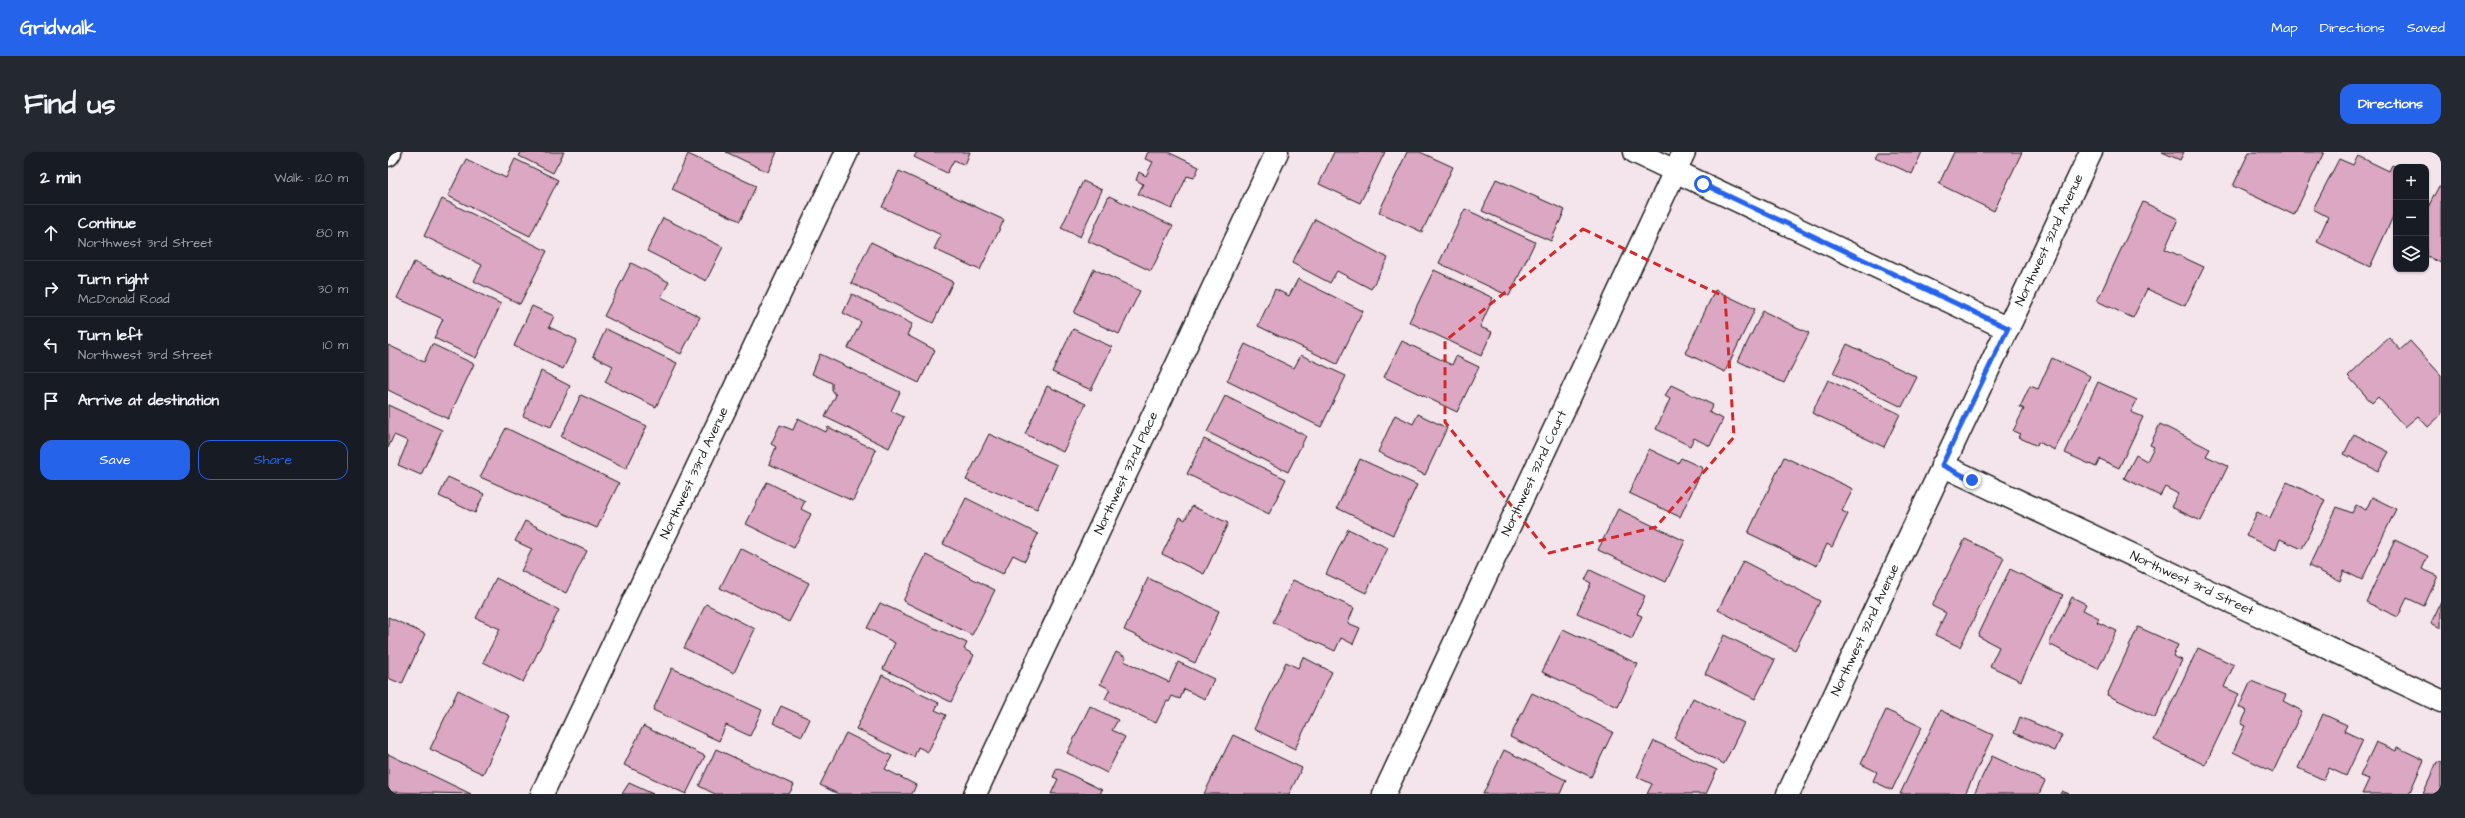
<!DOCTYPE html>
<meta charset="utf-8">
<style>
:root{--surface:#171b24;--page:#242831;--text:#f1f3f6;--muted:#9ea1a6;--line:#363941;--accent:#2563eb}
body{margin:0;font-family:"Architects Daughter",sans-serif;background:var(--page);color:var(--text)}
.controls{position:absolute;right:12px;top:12px;display:grid;overflow:hidden;border-radius:8px;box-shadow:0 1px 3px #0004}
.controls button{width:36px;height:36px;display:grid;place-items:center;padding:0;border:0;border-bottom:1px solid var(--line);background:var(--surface);color:var(--text);font:20px sans-serif}
.stop{position:absolute;width:12px;height:12px;margin:-9px;border:3px solid #2563eb;border-radius:50%;background:#fff}
.stop.end{background:#2563eb;border-color:#fff;box-shadow:0 1px 4px #0008}
.list{margin:0;padding:0;list-style:none}
h2{display:flex;justify-content:space-between;align-items:center;height:52px;margin:0;padding:0 16px;font-size:17px}
h2 small{font-size:13px;font-weight:400;color:var(--muted)}
.list li{display:grid;grid-template-columns:26px 1fr auto;gap:12px;align-items:center;box-sizing:border-box;height:56px;padding:0 16px;border-top:1px solid var(--line)}
.list b{display:block;font-size:15px;white-space:nowrap}
.list p{margin:0;font-size:13px;white-space:nowrap;color:var(--muted)}
.list em{font-size:13px;font-style:normal;color:var(--muted)}
.actions{display:flex;gap:8px;padding:12px 16px}
.actions a{flex:1;padding:9px 0;border:1px solid var(--accent);border-radius:12px;text-align:center;font-size:14px;color:var(--accent)}
.actions .main{background:var(--accent);color:#fff}
.icon{flex:none;width:22px;height:22px;fill:none;stroke:currentColor;stroke-width:2;stroke-linecap:round;stroke-linejoin:round}
.map{position:relative;flex:none;width:2053px;height:642px;overflow:hidden;border-radius:12px}
header{display:flex;align-items:center;gap:24px;box-sizing:border-box;height:56px;padding:0 20px;background:var(--accent);color:#fff}
header strong{font-size:19px}
nav{display:flex;gap:22px;margin-inline-start:auto;font-size:14px}
.intro{display:flex;align-items:center;justify-content:space-between;box-sizing:border-box;height:96px;padding:0 24px}
h1{margin:0;font-size:28px}
.button{padding:10px 18px;border-radius:12px;background:var(--accent);color:#fff;font-size:14px;font-weight:700}
main{display:flex;gap:24px;padding:0 24px}
aside{flex:1;background:var(--surface);border-radius:12px;box-shadow:0 1px 3px #0004}
.map>svg:first-child{display:block}
</style>
<header>
<strong>Gridwalk</strong>
<nav><a>Map</a><a>Directions</a><a>Saved</a></nav>
</header>
<div class="intro"><h1>Find us</h1><a class="button">Directions</a></div>
<main>
<aside>
<h2>2 min<small>Walk · 120 m</small></h2>
<ul class="list">
<li><svg class="icon" aria-label="ahead" viewBox="0 0 24 24"><path d="M12 20V5M6 11l6-6 6 6"/></svg><div><b>Continue</b><p>Northwest 3rd Street</p></div><em>80 m</em></li>
<li><svg class="icon" aria-label="right" viewBox="0 0 24 24"><path d="M7 20v-9h11M14 6l5 5-5 5"/></svg><div><b>Turn right</b><p>McDonald Road</p></div><em>30 m</em></li>
<li><svg class="icon" aria-label="left" viewBox="0 0 24 24"><path d="M17 20v-9H6M10 6l-5 5 5 5"/></svg><div><b>Turn left</b><p>Northwest 3rd Street</p></div><em>10 m</em></li>
<li><svg class="icon" aria-label="arrive" viewBox="0 0 24 24"><path d="M6 21V4h12l-3 4 3 4H6"/></svg><div><b>Arrive at destination</b></div></li>
</ul>
<div class="actions"><a class="main">Save</a><a>Share</a></div>
</aside>
<div class="map">
<svg width="2053" height="642" viewBox="0 0 2053 642">
<rect width="100%" height="100%" fill="#f4e5ed"/>
<filter id="ink" filterUnits="userSpaceOnUse"><feTurbulence type="fractalNoise" baseFrequency=".025" numOctaves="2"/><feDisplacementMap in="SourceGraphic" scale="8" xChannelSelector="R" yChannelSelector="G"/><feConvolveMatrix kernelMatrix="1 2 1 2 8 2 1 2 1" color-interpolation-filters="sRGB"/></filter>
<g filter="url(#ink)">
<g fill="#dba7c2" stroke="#1c1c1c">
<polygon points="133,0 176,0 165,21 131,4"/>
<polygon points="338,0 389,0 380,20"/>
<polygon points="529,0 582,0 577,13 566,8 559,21 526,5"/>
<polygon points="760,0 780,0 811,15 806,26 799,24 784,57 750,42 755,32 748,28 751,20 758,24 765,10 757,7"/>
<polygon points="946,0 997,0 972,51 931,32"/>
<polygon points="1019,0 1032,0 1065,15 1034,80 991,60"/>
<polygon points="1490,0 1534,0 1524,22 1487,5"/>
<polygon points="1566,0 1634,0 1606,59 1551,32"/>
<polygon points="1774,0 1796,0 1792,8"/>
<polygon points="1861,0 1936,0 1906,63 1845,34"/>
<polygon points="300,2 368,34 352,69 284,37"/>
<polygon points="1970,4 2001,19 2004,13 2008,15 2008,58 1982,115 1929,90 1940,65 1925,57 1951,7 1965,13"/>
<polygon points="78,7 118,26 127,7 170,28 142,84 60,44"/>
<polygon points="511,19 616,68 592,118 546,97 553,83 494,55"/>
<polygon points="1108,27 1177,58 1163,89 1094,59"/>
<polygon points="695,29 714,38 692,85 673,76"/>
<polygon points="2051,34 2053,35 2053,111 2038,104 2038,59"/>
<polygon points="721,44 785,74 763,119 700,89"/>
<polygon points="54,47 159,99 132,152 86,129 94,113 36,84"/>
<polygon points="1755,50 1790,67 1777,97 1816,115 1797,154 1759,137 1745,166 1709,149"/>
<polygon points="1077,57 1147,90 1121,144 1051,111"/>
<polygon points="275,66 335,95 318,129 259,99"/>
<polygon points="927,67 1000,106 983,137 949,119 942,131 904,111"/>
<polygon points="483,90 565,130 545,171 463,131"/>
<polygon points="26,110 113,152 88,206 46,186 55,167 9,146"/>
<polygon points="243,111 281,130 273,145 312,165 293,202 216,164"/>
<polygon points="706,117 752,139 731,182 686,161"/>
<polygon points="1046,118 1105,146 1092,175 1104,180 1093,204 1021,170"/>
<polygon points="910,127 975,159 949,212 870,174 887,137 901,144"/>
<polygon points="1327,138 1367,157 1337,220 1297,201"/>
<polygon points="464,142 524,172 519,183 547,198 531,231 460,196 473,170 455,161"/>
<polygon points="144,154 166,164 161,175 189,188 175,217 126,194"/>
<polygon points="1375,159 1421,181 1396,231 1350,209"/>
<polygon points="218,177 289,211 268,255 217,230 225,214 205,204"/>
<polygon points="685,177 724,195 703,238 664,220"/>
<polygon points="2001,185 2012,198 2022,189 2053,223 2053,263 2040,275 2030,264 2017,275 1990,245 1984,251 1960,224"/>
<polygon points="1014,189 1064,213 1068,204 1091,215 1069,260 996,225"/>
<polygon points="44,192 86,212 60,267 0,238 0,193 36,210"/>
<polygon points="857,192 906,216 913,203 958,224 933,275 839,229"/>
<polygon points="1459,192 1529,225 1514,255 1445,221"/>
<polygon points="432,202 512,240 503,259 516,265 501,296 437,265 448,243 444,238 444,231 424,222"/>
<polygon points="1664,206 1702,224 1667,298 1650,290 1649,294 1630,285 1632,282 1625,279 1636,257 1632,255 1642,234 1650,237"/>
<polygon points="153,219 182,234 163,275 135,264"/>
<polygon points="1440,228 1512,262 1496,295 1424,261"/>
<polygon points="1710,230 1749,248 1743,260 1755,265 1731,316 1712,307 1708,315 1677,301"/>
<polygon points="1283,233 1325,253 1321,260 1335,267 1322,294 1306,286 1302,294 1268,277 1282,247 1277,244"/>
<polygon points="659,234 698,252 675,300 637,282"/>
<polygon points="193,243 259,274 238,317 173,285"/>
<polygon points="837,244 918,284 900,320 819,280"/>
<polygon points="0,253 54,278 33,323 10,313 20,289 6,283 0,296"/>
<polygon points="1030,262 1059,276 1037,323 990,300 1007,263 1025,272"/>
<polygon points="410,266 438,280 440,275 488,298 465,349 381,312 388,295 383,292 392,273 405,278"/>
<polygon points="1772,272 1822,297 1818,304 1840,314 1813,369 1783,355 1790,342 1777,335 1772,344 1736,326 1748,303 1759,309 1766,295 1762,293"/>
<polygon points="118,276 231,331 209,376 92,325"/>
<polygon points="601,282 669,313 649,357 578,328"/>
<polygon points="1966,282 2001,300 1990,319 1956,302"/>
<polygon points="816,287 898,327 881,362 799,322"/>
<polygon points="1261,297 1290,311 1293,306 1315,316 1292,365 1241,341"/>
<polygon points="1396,305 1465,337 1454,359 1460,362 1444,395 1439,392 1429,414 1360,381"/>
<polygon points="972,307 1029,333 1005,383 949,356"/>
<polygon points="60,325 96,342 87,361 51,344"/>
<polygon points="379,330 417,349 413,357 423,362 406,396 358,372"/>
<polygon points="1899,330 1937,348 1914,397 1892,387 1888,398 1858,384 1869,360 1882,366"/>
<polygon points="1984,345 2008,357 1974,428 1956,419 1952,429 1921,414 1949,355 1964,361 1968,353 1978,358"/>
<polygon points="578,346 650,382 637,409 625,403 615,422 555,392"/>
<polygon points="804,354 840,371 816,422 774,402 792,365 797,368"/>
<polygon points="1230,357 1297,389 1278,430 1210,398"/>
<polygon points="137,369 199,399 178,441 133,419 144,397 127,389"/>
<polygon points="960,377 1000,396 978,441 938,422"/>
<polygon points="1577,387 1616,406 1572,495 1547,483 1558,461 1544,454"/>
<polygon points="2007,388 2040,404 2034,417 2050,424 2036,454 2019,446 2010,465 1978,450"/>
<polygon points="352,396 421,431 401,470 332,436"/>
<polygon points="538,403 607,438 584,483 515,449"/>
<polygon points="1355,409 1432,449 1407,498 1330,458"/>
<polygon points="1622,417 1675,443 1633,529 1602,514 1611,495 1590,484"/>
<polygon points="1202,418 1257,444 1249,462 1254,464 1244,487 1189,461 1203,431 1197,428"/>
<polygon points="108,426 171,458 135,530 95,510 112,477 88,466"/>
<polygon points="760,426 831,459 807,511 736,478"/>
<polygon points="905,428 966,456 960,471 972,476 965,492 953,486 947,499 885,470"/>
<polygon points="1684,445 1698,452 1695,458 1711,466 1709,470 1729,479 1710,517 1661,492"/>
<polygon points="2053,450 2053,476 2043,471"/>
<polygon points="492,451 579,491 576,497 586,503 563,550 495,517 507,491 479,476"/>
<polygon points="318,452 367,477 346,521 296,496"/>
<polygon points="0,465 37,482 14,532 0,526"/>
<polygon points="1750,475 1790,493 1785,504 1794,508 1767,566 1719,543"/>
<polygon points="1175,477 1250,512 1230,555 1154,520"/>
<polygon points="1336,483 1387,508 1367,547 1317,522"/>
<polygon points="1810,496 1846,513 1836,535 1851,542 1817,613 1766,588"/>
<polygon points="728,500 738,505 736,509 781,530 790,510 826,527 817,547 796,537 792,547 784,544 781,550 779,549 768,571 717,547 722,537 712,532"/>
<polygon points="915,505 944,520 907,597 866,577 898,510 910,516"/>
<polygon points="284,516 374,558 362,584 338,573 331,589 265,558"/>
<polygon points="494,523 551,551 547,558 558,563 540,600 530,595 526,605 468,577"/>
<polygon points="1863,529 1898,543 1895,549 1914,559 1885,620 1845,600 1857,574 1853,572 1859,559 1851,555"/>
<polygon points="70,538 122,564 95,622 42,597"/>
<polygon points="1144,541 1225,580 1203,625 1122,585"/>
<polygon points="1305,546 1356,571 1336,612 1286,586"/>
<polygon points="393,554 422,567 414,584 385,571"/>
<polygon points="702,554 730,568 724,578 737,585 719,621 679,601"/>
<polygon points="1498,558 1534,575 1504,638 1485,629 1489,620 1473,612"/>
<polygon points="1552,558 1605,583 1577,642 1512,642"/>
<polygon points="1935,562 1959,573 1956,579 1975,588 1958,624 1941,616 1936,628 1910,616"/>
<polygon points="1632,565 1674,583 1667,599 1626,581"/>
<polygon points="255,574 317,604 298,642 236,613"/>
<polygon points="458,581 504,604 497,617 528,633 524,642 450,642 432,633"/>
<polygon points="845,583 914,616 901,642 816,642"/>
<polygon points="1266,589 1329,618 1318,642 1259,642 1264,632 1249,625"/>
<polygon points="1988,590 2008,599 2009,595 2036,608 2021,642 1974,642 1981,627 1972,624"/>
<polygon points="328,597 406,633 401,642 327,642 311,634"/>
<polygon points="1116,598 1178,628 1172,642 1095,642"/>
<polygon points="0,602 83,642 0,640"/>
<polygon points="1604,604 1657,629 1651,642 1586,642"/>
<polygon points="2049,610 2053,611 2053,642 2035,642"/>
<polygon points="669,616 714,638 712,642 663,642 670,627 665,625"/>
<polygon points="241,631 265,642 234,642"/>
<polygon points="1674,639 1681,642 1672,642"/>
</g>
<g fill="none" stroke-linecap="round" stroke-linejoin="round">
<defs>
<g id="minor">
<polyline points="1247,0 1620,177"/>
<polyline points="0,3 2,0"/>
<polyline points="1554,313 2053,549"/>
<polyline points="154,642 459,0"/>
<polyline points="587,642 889,0"/>
<polyline points="996,642 1296,0"/>
<polyline points="1400,642 1703,0"/>
</g>
</defs>
<use href="#minor" stroke="#1c1c1c" stroke-width="25"/>
<use href="#minor" stroke="#fff" stroke-width="22"/>
</g>
</g>
<g fill="none" stroke-linecap="round" stroke-linejoin="round" filter="url(#ink)">
<polyline stroke="#2563eb" stroke-width="5" points="1315,32 1620,176 1554,313 1584,328"/>
</g>
<path fill="none" stroke="#d62828" stroke-width="3" stroke-dasharray="8 5" stroke-linejoin="round" d="M1195,77L1337,145L1346,285L1268,375L1161,401L1057,270V189Z"/>
<g text-anchor="middle" dominant-baseline="central" stroke-width="3.5" stroke-linejoin="round" paint-order="stroke">
<g font-size="13" fill="#1c1c1c" stroke="#fff">
<text transform="translate(1661 88) rotate(-65)">Northwest 32nd Avenue</text>
<text transform="translate(306 321) rotate(-65)">Northwest 33rd Avenue</text>
<text transform="translate(738 321) rotate(-65)">Northwest 32nd Place</text>
<text transform="translate(1146 321) rotate(-65)">Northwest 32nd Court</text>
<text transform="translate(1804 431) rotate(25)">Northwest 3rd Street</text>
<text transform="translate(1477 478) rotate(-65)">Northwest 32nd Avenue</text>
</g>
</g>
</svg>
<div class="controls">
<button>+</button>
<button>−</button>
<button><svg class="icon" aria-label="layers" viewBox="0 0 24 24"><path d="M12 4l9 5-9 5-9-5zM3 14l9 5 9-5"/></svg></button>
</div>
<div class="stop" style="left:1315px;top:32px"></div>
<div class="stop end" style="left:1584px;top:328px"></div>
</div>
</main>
